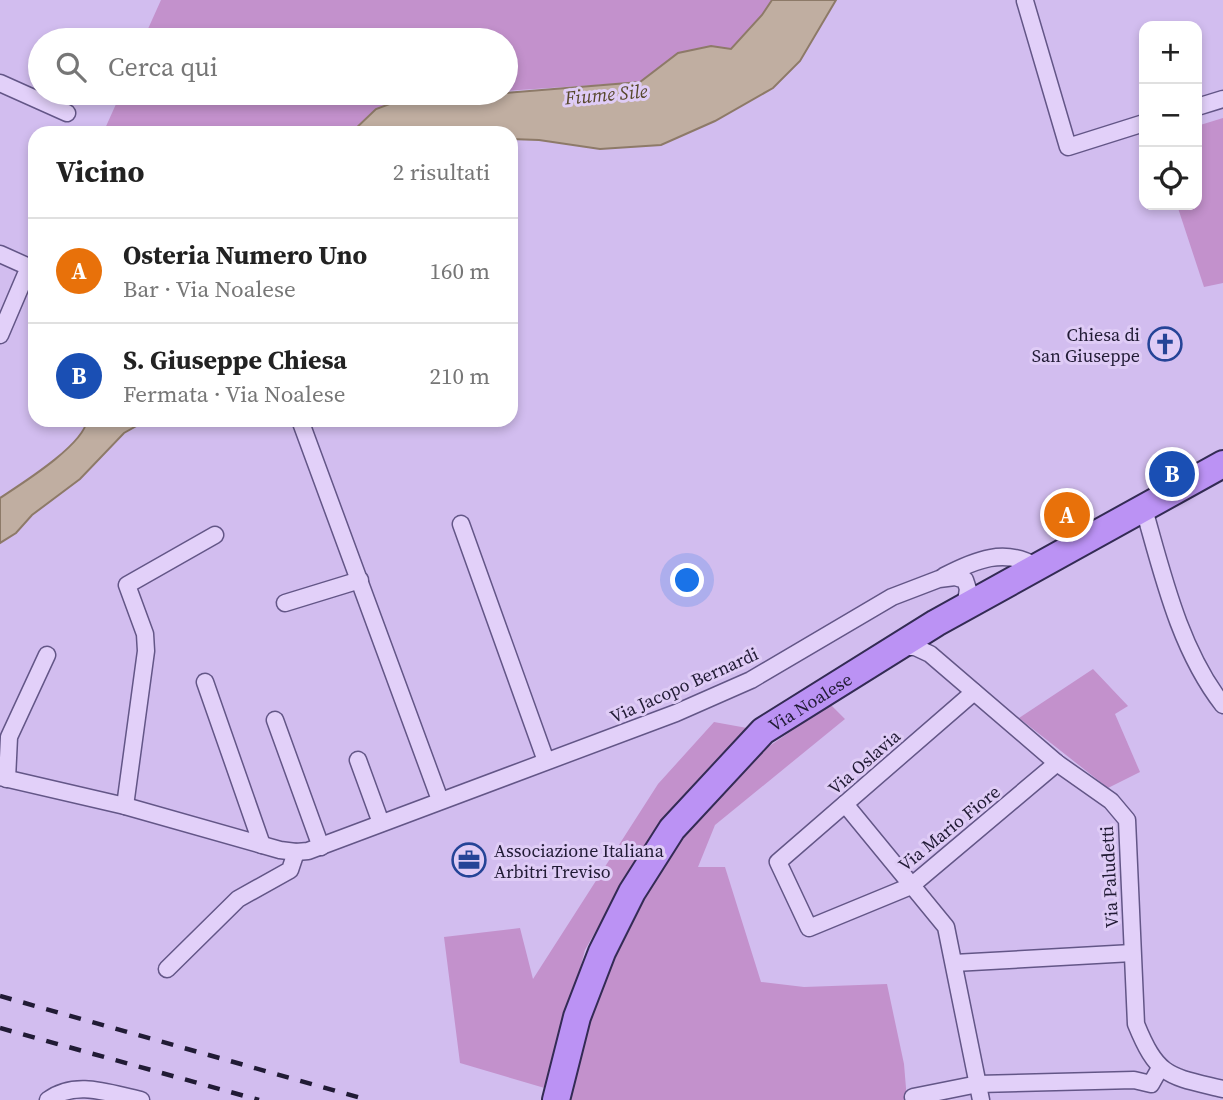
<!DOCTYPE html>
<html lang="it">
<meta charset="utf-8">
<style>
:root{--surface:#fff;--page:#f6f6f6;--text:#222;--muted:#767676;--line:#e0e0e0;--accent:#ea580c}
body{margin:0;font-family:"Source Serif 4",serif;background:var(--page);color:var(--text)}
.controls{position:absolute;right:21px;top:21px;display:grid;overflow:hidden;border-radius:14px;box-shadow:0 4px 10px #0003}
.controls button{width:63px;height:63px;display:grid;place-items:center;padding:0;border:0;border-bottom:2px solid var(--line);background:var(--surface);color:var(--text);font:35px sans-serif}
.you{position:absolute;left:688px;top:581px;width:24px;height:24px;margin:-18px;border:5px solid #fff;border-radius:50%;background:#1a73e8;box-shadow:0 0 0 10px #1a73e833}
.badge{display:grid;place-items:center;width:46px;height:46px;border-radius:50%;background:var(--accent);color:#fff;font-size:23px;font-weight:700}
.pin{position:absolute;translate:-50% -50%;border:4px solid #fff;box-shadow:0 2px 7px #0006}
.list{margin:0;padding:0;list-style:none}
h2{display:flex;justify-content:space-between;align-items:center;height:91px;margin:0;padding:0 28px;font-size:30px}
h2 small{font-size:23px;font-weight:400;color:var(--muted)}
.list li{display:grid;grid-template-columns:46px 1fr auto;gap:21px;align-items:center;box-sizing:border-box;height:105px;padding:0 28px;border-top:2px solid var(--line)}
.list b{display:block;font-size:26px;white-space:nowrap}
.list p{margin:0;font-size:23px;white-space:nowrap;color:var(--muted)}
.list em{font-size:23px;font-style:normal;color:var(--muted)}
.icon{flex:none;width:38px;height:38px;fill:none;stroke:currentColor;stroke-width:2;stroke-linecap:round;stroke-linejoin:round}
.map{position:relative;flex:none;width:1223px;height:1100px;overflow:hidden}
.search{position:absolute;background:var(--surface);box-shadow:0 4px 10px #0003;left:28px;top:28px;width:490px;height:77px;display:flex;align-items:center;gap:18px;box-sizing:border-box;padding:0 24px;border-radius:38px;color:var(--muted);font-size:26px}
.panel{position:absolute;background:var(--surface);box-shadow:0 4px 10px #0003;left:28px;top:126px;width:490px;height:301px;border-radius:21px}
.map>svg:first-child{display:block}
</style>
<div class="map">
<svg width="1223" height="1100" viewBox="0 0 1223 1100">
<rect width="100%" height="100%" fill="#d2bdef"/>
<g fill="#c391cc">
<polygon points="161,0 772,0 762,15 731,49 711,46 678,53 640,82 506,91 506,40 143,40"/>
<polygon points="121,93 419,93 376,109 351,133 103,133"/>
<polygon points="1223,118 1223,283 1204,287 1177,205 1197,205 1197,126"/>
<polygon points="1093,669 1128,706 1115,714 1140,772 1108,788 1019,718"/>
<polygon points="830,704 845,719 715,825 698,867 725,867 761,982 804,987 887,984 904,1064 907,1100 564,1100 586,1017 618,939 661,860 707,805 758,754"/>
<polygon points="714,722 758,730 691,791 638,856 585,950 548,1089 460,1063 444,937 520,928 533,979 658,784"/>
</g>
<g fill="#c0aea1" stroke="#8d7a68" stroke-width="2">
<polygon points="772,0 836,0 800,61 773,88 715,121 661,145 600,149 539,140 511,139 511,133 351,133 376,109 419,93 506,93 640,82 678,53 711,46 731,49 762,15"/>
<path d="M87,420H147L124,433L80,479L32,515L16,533L0,543V498C21,484 84,445 87,420Z"/>
</g>
<g fill="none" stroke-linecap="round" stroke-linejoin="round">
<defs>
<g id="minor">
<polyline points="1025,1 1068,147 1144,123"/>
<polyline points="0,83 67,113"/>
<polyline points="1197,107 1223,99"/>
<polyline points="0,254 29,267 0,335"/>
<polyline points="300,420 440,800"/>
<path d="M1144,509C1163,576 1180,650 1223,705"/>
<polyline points="461,524 546,761"/>
<path d="M944,576C975,560 1005,547 1037,567"/>
<polyline points="285,603 360,580"/>
<path d="M898,647H915L930,654L1057,763L1111,801L1127,820L1136,1024C1158,1078 1169,1076 1223,1089"/>
<polyline points="205,682 262,845"/>
<polyline points="974,692 778,862 809,928 911,886 1057,763"/>
<polyline points="275,720 321,847"/>
<polyline points="358,760 381,823"/>
<polyline points="0,777 125,806 280,850 296,852 308,851 676,713 751,680 892,597 939,579 955,577 965,580 968,589 965,608"/>
<polyline points="7,779 9,737 47,655"/>
<polyline points="845,804 946,927 981,1100"/>
<polyline points="125,806 146,651 145,634 127,585 215,535"/>
<polyline points="954,963 1132,953"/>
<polyline points="167,969 238,899 290,870 296,852"/>
<polyline points="913,1097 978,1084 1134,1080 1151,1084 1160,1068"/>
<path d="M48,1100C76,1079 111,1094 141,1100"/>
</g>
<g id="primary">
<path id="s1" d="M556,1100L577,1017L602,952L632,892L672,829L763,731L936,623L1223,464"/>
</g>
</defs>
<use href="#minor" stroke="#635687" stroke-width="19"/>
<use href="#primary" stroke="#332b54" stroke-width="30"/>
<use href="#minor" stroke="#e2d0f9" stroke-width="16"/>
<use href="#primary" stroke="#bb92f4" stroke-width="26"/>
<g stroke="#211b35" stroke-width="4.5" stroke-dasharray="12 12" stroke-linecap="butt">
<polyline points="0,996 368,1100"/>
<polyline points="0,1028 259,1100"/>
</g>
</g>
<defs>
<symbol id="church-ring" viewBox="-11 -11 22 22"><circle r="9.5" fill="#dfccf6" stroke="#254497" stroke-width="1.5"/><path d="M-1.2-6h2.4v3.5h3.3v2.4h-3.3V6h-2.4V-.1h-3.3v-2.4h3.3Z" fill="#254497"/></symbol>
<symbol id="office-ring" viewBox="-11 -11 22 22"><circle r="9.5" fill="#dfccf6" stroke="#254497" stroke-width="1.5"/><path d="M-6-3h4V-5.5h4V-3h4V5H-6ZM-1-4.5V-3h2v-1.5ZM-6 0V1H6V0Z" fill="#254497"/></symbol>
</defs>
<g fill-rule="evenodd">
<use href="#church-ring" x="1146" y="325" width="38" height="38"/>
<use href="#office-ring" x="450" y="841" width="38" height="38"/>
</g>
<g text-anchor="middle" dominant-baseline="central" stroke-width="6" stroke-linejoin="round" paint-order="stroke">
<g font-size="18" fill="#211b35" stroke="#dfccf6" text-anchor="end">
<text x="1140" y="334">Chiesa di<tspan x="1140" dy="21">San Giuseppe</tspan></text>
<text x="494" y="850" text-anchor="start">Associazione Italiana<tspan x="494" dy="21">Arbitri Treviso</tspan></text>
</g>
<g font-size="18" fill="#211b35" stroke="#dfccf6">
<text transform="translate(684 685) rotate(-24)">Via Jacopo Bernardi</text>
<text stroke="none"><textPath href="#s1" startOffset="486">Via Noalese</textPath></text>
<text transform="translate(864 762) rotate(-41)">Via Oslavia</text>
<text transform="translate(949 828) rotate(-39)">Via Mario Fiore</text>
<text transform="translate(1109 877) rotate(-93)">Via Paludetti</text>
</g>
<g font-size="19" font-style="italic" fill="#56472a" stroke="#dfccf6">
<text transform="translate(606 94) rotate(-5)">Fiume Sile</text>
</g>
</g>
</svg>
<div class="controls">
<button>+</button>
<button>−</button>
<button><svg class="icon" aria-label="locate" viewBox="0 0 24 24"><circle cx="12" cy="12" r="6"/><path d="M12 2v4M12 18v4M2 12h4M18 12h4"/></svg></button>
</div>
<div class="you"></div>
<div class="pin badge" style="left:1067px;top:515px;background:#e8710a">A</div>
<div class="pin badge" style="left:1172px;top:474px;background:#1a4fb4">B</div>
<div class="search"><svg class="icon" aria-label="search" viewBox="0 0 24 24"><circle cx="10" cy="10" r="6"/><path d="M15 15l6 6"/></svg>Cerca qui</div>
<section class="panel">
<h2>Vicino<small>2 risultati</small></h2>
<ul class="list">
<li><span class="badge" style="background:#e8710a">A</span><div><b>Osteria Numero Uno</b><p>Bar · Via Noalese</p></div><em>160 m</em></li>
<li><span class="badge" style="background:#1a4fb4">B</span><div><b>S. Giuseppe Chiesa</b><p>Fermata · Via Noalese</p></div><em>210 m</em></li>
</ul>
</section>
</div>
